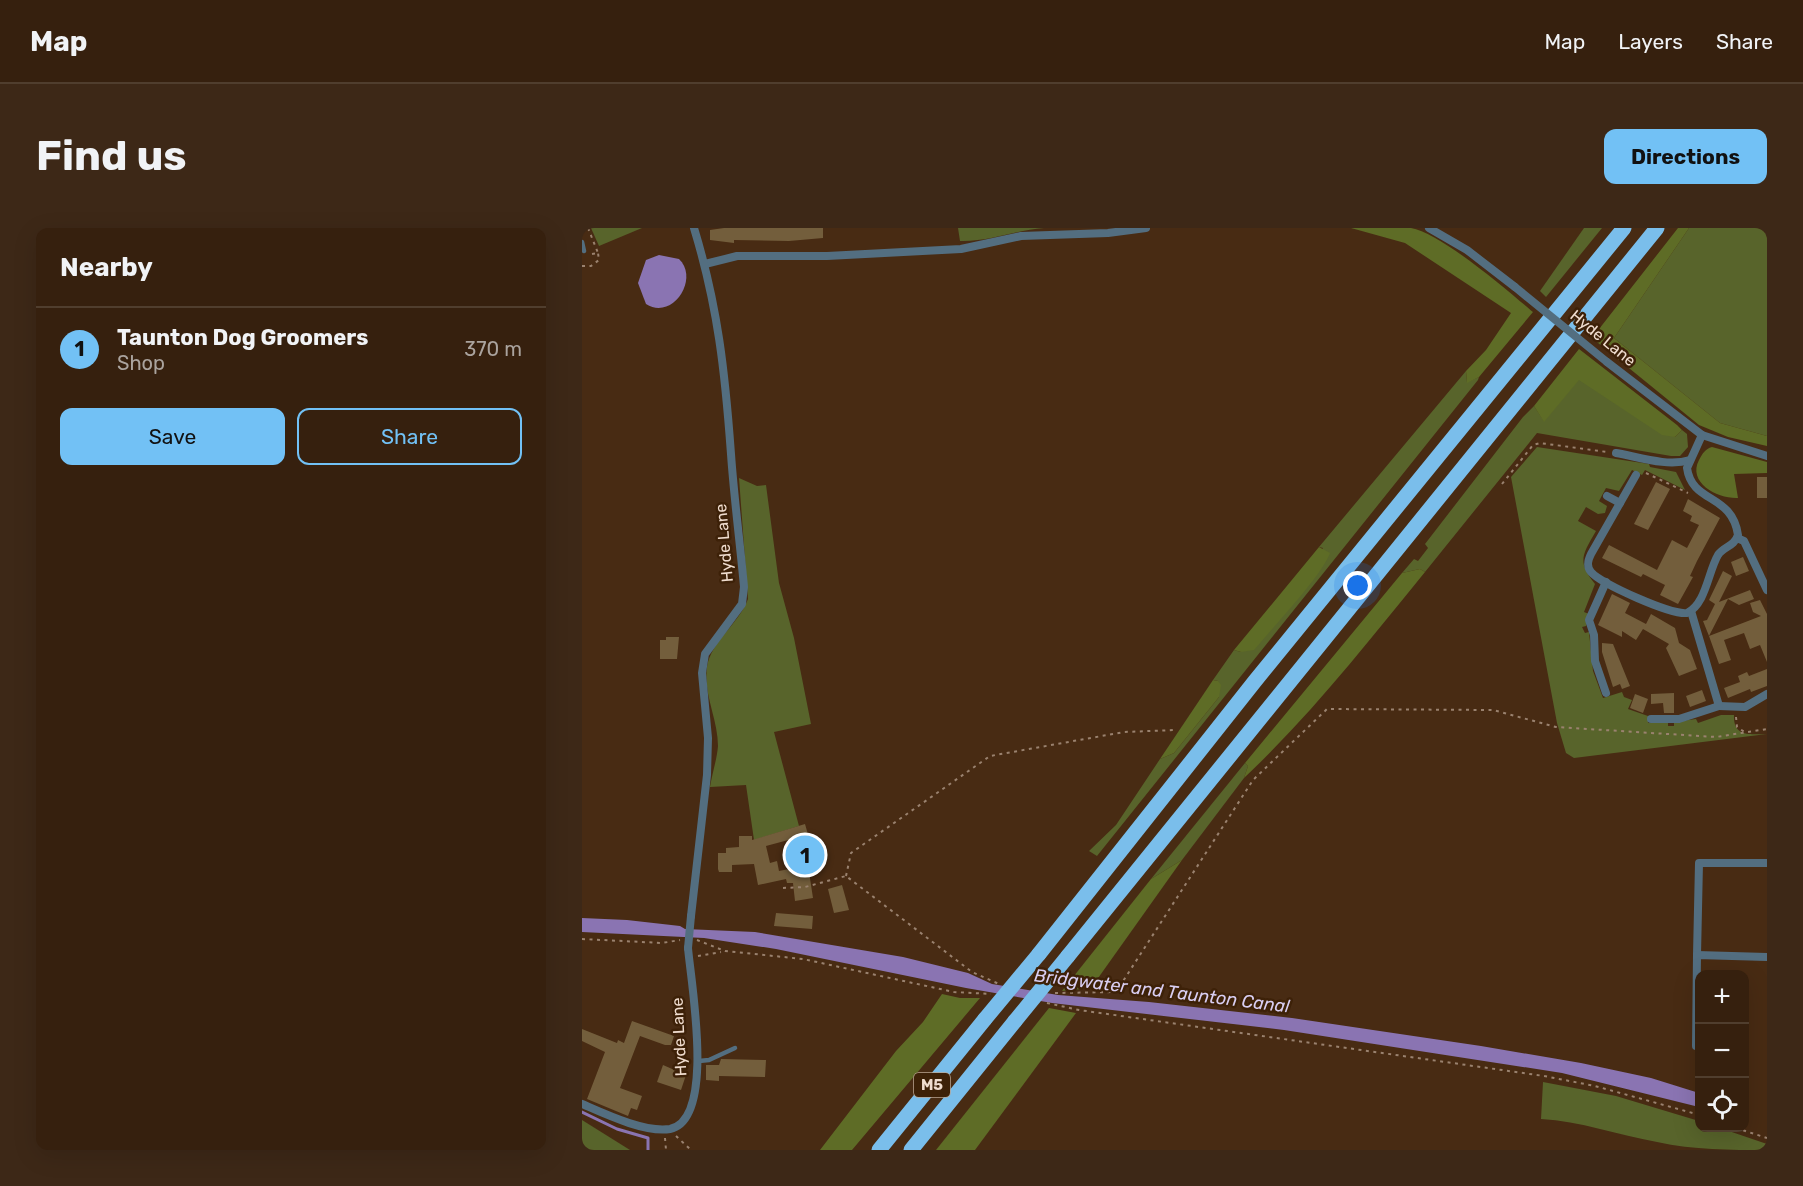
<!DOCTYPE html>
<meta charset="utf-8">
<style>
:root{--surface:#36200e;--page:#3d2817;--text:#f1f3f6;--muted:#aaa39e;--line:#503e2e;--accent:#72c1f5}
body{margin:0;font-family:Rubik,sans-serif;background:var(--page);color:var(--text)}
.controls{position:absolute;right:18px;bottom:18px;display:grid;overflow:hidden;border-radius:12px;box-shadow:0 6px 24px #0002}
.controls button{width:54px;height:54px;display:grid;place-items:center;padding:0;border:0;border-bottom:2px solid var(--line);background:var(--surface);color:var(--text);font:30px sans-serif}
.you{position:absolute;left:776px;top:358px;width:21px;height:21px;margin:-15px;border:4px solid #fff;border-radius:50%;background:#1a73e8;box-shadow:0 0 0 9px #1a73e833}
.badge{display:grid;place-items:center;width:39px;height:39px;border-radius:50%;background:var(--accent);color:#111;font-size:20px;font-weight:700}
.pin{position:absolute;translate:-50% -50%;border:3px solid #fff;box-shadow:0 2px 6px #0006}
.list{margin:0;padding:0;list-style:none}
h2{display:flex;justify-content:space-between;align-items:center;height:78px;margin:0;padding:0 24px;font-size:26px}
h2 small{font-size:20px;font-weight:400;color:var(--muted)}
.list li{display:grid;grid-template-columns:39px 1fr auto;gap:18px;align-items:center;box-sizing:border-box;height:84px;padding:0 24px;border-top:2px solid var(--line)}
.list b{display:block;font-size:22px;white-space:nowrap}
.list p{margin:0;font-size:20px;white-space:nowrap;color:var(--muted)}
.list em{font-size:20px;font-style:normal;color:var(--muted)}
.actions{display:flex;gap:12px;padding:18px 24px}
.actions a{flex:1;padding:14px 0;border:2px solid var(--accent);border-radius:12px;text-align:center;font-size:21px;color:var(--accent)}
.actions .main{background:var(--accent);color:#111}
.icon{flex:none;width:33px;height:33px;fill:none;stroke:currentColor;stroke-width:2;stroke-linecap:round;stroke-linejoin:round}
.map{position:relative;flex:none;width:1185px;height:922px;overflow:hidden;border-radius:12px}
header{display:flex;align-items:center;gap:36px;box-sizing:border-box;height:84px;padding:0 30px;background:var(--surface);border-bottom:2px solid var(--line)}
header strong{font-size:28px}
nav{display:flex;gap:33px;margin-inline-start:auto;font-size:21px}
.intro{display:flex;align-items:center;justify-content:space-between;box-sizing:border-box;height:144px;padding:0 36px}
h1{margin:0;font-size:42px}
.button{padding:15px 27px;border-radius:12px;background:var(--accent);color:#111;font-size:21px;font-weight:700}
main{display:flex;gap:36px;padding:0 36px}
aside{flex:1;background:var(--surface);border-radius:12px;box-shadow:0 6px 24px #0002}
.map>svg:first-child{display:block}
</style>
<header>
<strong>Map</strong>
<nav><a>Map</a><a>Layers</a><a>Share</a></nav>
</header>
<div class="intro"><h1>Find us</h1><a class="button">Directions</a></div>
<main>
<aside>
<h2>Nearby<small></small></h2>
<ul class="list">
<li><span class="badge">1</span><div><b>Taunton Dog Groomers</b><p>Shop</p></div><em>370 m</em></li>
</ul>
<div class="actions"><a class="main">Save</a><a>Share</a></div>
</aside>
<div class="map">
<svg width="1185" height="922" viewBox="0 0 1185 922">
<rect width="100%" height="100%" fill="#482b13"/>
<g fill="#58642b">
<polygon points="9,0 60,0 17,18"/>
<path d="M376,0H462C434,2 407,14 378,13Z"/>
<polygon points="1002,0 1020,0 964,69 958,63"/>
<polygon points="1107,0 1185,0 1185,208 1138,195 1032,110"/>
<polygon points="884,143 885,154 897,149 896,152 515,628 507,623 534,597 578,531 592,525 637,469 636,453 631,452 652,422 659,424 741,320 737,319"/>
<polygon points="997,151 1093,209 1100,202 1105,206 1106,219 1098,228 1089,228 955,205 843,344 838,341 820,345 832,331 836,333 846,320 843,316 941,189 952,178 962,193"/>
<path d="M955,219L1067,236L1068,239L1094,244L1103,262L1063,242L1060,247L1050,242L1037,263L1024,260L1017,273L1025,278L1023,285L1016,286L1004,279L996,293L1014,303C1000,327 995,334 1013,356L1002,384L1007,386L1004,398L1000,399L1003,405L1007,404L1011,443L1021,470L1040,464L1042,469L1050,472L1046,481L1066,488V495L1086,494V498H1092V494L1114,491L1116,495L1139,487H1152C1151,510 1169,506 1185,506L992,530L984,525L975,495L929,249Z"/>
<path d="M157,250L175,258L184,257L197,355L212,410L229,496L192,504L217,598L172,612L164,557L128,559C130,546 135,531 136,518C136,491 121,466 125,439C129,413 157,396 166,371Z"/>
<polygon points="663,535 666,538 662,550 600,632 569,651"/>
<path d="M961,854L1034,868L1117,893L1118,900H1138L1185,916V922C1148,922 1112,922 1075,914C1036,907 998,893 959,891Z"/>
<polygon points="0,892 48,922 0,922"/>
</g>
<g fill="#5e6c26">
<path d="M769,0C788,0 810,0 829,0C859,5 926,63 951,84L897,149L885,155L884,143L904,122L929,85L823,15Z"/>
<polygon points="1096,0 1107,0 1032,110 1138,195 1185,208 1185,218 1146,209 1117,197 1010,110"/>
<polygon points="997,121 1095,197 1100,202 1093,209 1080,207 997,152 962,194 952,178"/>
<path d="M1130,219L1185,234V245L1152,246L1156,270C1136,271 1105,255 1117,232C1121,225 1123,221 1130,219Z"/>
<path d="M737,319L748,325C739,349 690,400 672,422L659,424L652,422Z"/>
<path d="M838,341L843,344C785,415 729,487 662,550L666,538L663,535L820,345Z"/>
<polygon points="631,452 636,453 639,457 637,469 592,525 578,531"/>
<polygon points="600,632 509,760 480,763 569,651"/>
<polygon points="360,766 378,770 398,770 270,922 238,922 314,823 341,794"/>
<polygon points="467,780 494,785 393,922 354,922"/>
</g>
<g fill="#8a74b2">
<path d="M77,27L97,31C118,51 90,93 64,76L56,55L64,32Z"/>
<polygon points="0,690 45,692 98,698 103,701 173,704 321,729 386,745 410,756 476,767 567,774 710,790 899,818 999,835 1069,850 1117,865 1117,879 980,845 702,802 470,775 384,760 194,721 122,710 0,704"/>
</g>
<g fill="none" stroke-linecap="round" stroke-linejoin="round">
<polyline stroke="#8a74b2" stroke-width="3" points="0,884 35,901 66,910 66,922"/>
</g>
<g fill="#735e3c" fill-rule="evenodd">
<polygon points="142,0 241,0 241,10 207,13 152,12 152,15 128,12 128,2"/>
<rect x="1175" y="249" width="10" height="21"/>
<polygon points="1074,254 1088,261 1066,302 1052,296"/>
<polygon points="1106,271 1138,290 1115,333 1108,348 1111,349 1096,376 1078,367 1083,357 1061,346 1059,349 1020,330 1027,317 1075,342 1090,312 1105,320 1117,297 1108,293 1110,288 1101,283"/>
<polygon points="1161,329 1167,343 1154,348 1149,334"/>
<polygon points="1141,343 1150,348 1137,374 1168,362 1172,371 1157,377 1146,371 1127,408 1121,393 1125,392 1133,376 1127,372"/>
<polygon points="1030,366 1048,375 1043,385 1064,396 1069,386 1093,400 1097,415 1108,422 1115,441 1097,448 1084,420 1087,416 1061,401 1054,412 1040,403 1040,409 1016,397"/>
<polygon points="1178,372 1185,386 1185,434 1178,417 1168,421 1162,405 1142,412 1149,432 1137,436 1127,408 1179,388 1171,384 1168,375"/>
<polygon points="84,409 97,409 95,431 78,431 78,412 84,412"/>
<polygon points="1020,415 1031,416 1048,458 1040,461 1038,456 1031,459 1020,424"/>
<polygon points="1185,441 1185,458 1169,464 1168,461 1146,470 1142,460 1158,454 1156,448 1165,444 1167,448"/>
<polygon points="1120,462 1124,473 1108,479 1104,468"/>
<polygon points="1092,465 1092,485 1082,485 1081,475 1069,476 1069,466"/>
<polygon points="1053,466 1066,471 1061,485 1048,480"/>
<path d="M223,596L227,610L222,611L231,670L213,673L211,655H205L204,651L176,657L172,636L150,637V644H137L136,641V625H144V620L157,619V608H170V612ZM210,611L217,639L197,643L195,633L188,635L184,618Z"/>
<polygon points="260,657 267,682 252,685 246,661"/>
<polygon points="194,685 231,688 230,701 192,698"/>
<polygon points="50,793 92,808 89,817 83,817 58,808 38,860 60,868 55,882 49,880 46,888 5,871 23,824 0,813 0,801 35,815 36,812 42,815"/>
<polygon points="139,831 184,832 183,849 137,848 137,853 124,852 124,837 137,837"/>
<polygon points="81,837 104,847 99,862 75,854"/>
</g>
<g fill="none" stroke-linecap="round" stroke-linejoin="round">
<g stroke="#9a826f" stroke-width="2" stroke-dasharray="3 4.5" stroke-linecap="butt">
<polyline points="6,0 16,25 10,26"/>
<polyline points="0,38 9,38 17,32 16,25"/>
<polyline points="1064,245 1106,265"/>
<polyline points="920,256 951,217 958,215 1025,224"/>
<polyline points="1154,489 1155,499 1164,505"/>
<polyline points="264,648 269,625 408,528 542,504 593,502"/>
<polyline points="201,660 223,659 264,648 390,744 417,756"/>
<polyline points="0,711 80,715 98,712"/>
<polyline points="115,712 143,723 221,731 372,764 409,766"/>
<polyline points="116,728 139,724"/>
<polyline points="473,765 534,764 671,552 745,481 911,482 974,499 1134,509 1185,501"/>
<polyline points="465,775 497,782 962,848 1013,858 1118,887"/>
<polyline points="1154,900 1185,910"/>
<polyline points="94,908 109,922"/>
<polyline points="83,910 84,922"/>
</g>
<g stroke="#536e80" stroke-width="4.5">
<polyline points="0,14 2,23"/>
<polyline points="117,833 127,832 153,820"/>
</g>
<g stroke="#536e80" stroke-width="8">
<polyline points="847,0 885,22 933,59"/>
<polyline points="123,36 155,28 245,28 379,21 439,8 526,5 564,0"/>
<polyline points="1025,134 1120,207 1185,228"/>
<path d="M1034,225C1057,229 1085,239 1108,232"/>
<path d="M1054,247L1009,326C1006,332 1004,338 1009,344C1019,356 1089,387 1105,385C1124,376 1126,344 1136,327C1142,318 1152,319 1156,307C1150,265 1110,276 1105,240L1120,207"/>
<polyline points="1025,268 1038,275"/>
<polyline points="1155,310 1162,313 1185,362"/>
<polyline points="1024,354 1007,392 1012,407 1013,433 1024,465"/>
<polyline points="1137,478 1163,479 1185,466"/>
<polyline points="1069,491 1097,491 1137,478 1109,383"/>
<path d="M109,688L125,547L126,510L120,445L123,426L160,376L162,359C158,314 152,270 149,226C143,144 136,79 112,0"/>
<polyline points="1115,727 1117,635 1185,635"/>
<polyline points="1114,818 1115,727 1185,729"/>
<path d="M0,876C23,886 63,905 88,901C134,892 109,755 106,720"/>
</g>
<g stroke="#7abeeb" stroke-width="15">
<polyline points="457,726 673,453 1042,0"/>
<polyline points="486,728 1075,0"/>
<polyline points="297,922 403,791"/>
<polyline points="329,922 433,793"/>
</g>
<g stroke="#536e80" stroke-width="8">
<polyline points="933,59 1025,134"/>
<polyline points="106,720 109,688"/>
</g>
<g stroke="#7abeeb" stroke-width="15">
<polyline points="403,791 457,726"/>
<polyline points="433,793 486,728"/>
</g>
</g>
<g text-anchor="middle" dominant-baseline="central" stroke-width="5" stroke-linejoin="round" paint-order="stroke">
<rect fill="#3d2108" stroke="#baa593" stroke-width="1.5" x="332" y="845" width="36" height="24" rx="4.5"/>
<g font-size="15" font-weight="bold" fill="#f0ddcf">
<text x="350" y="857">M5</text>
</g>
<g font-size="16" fill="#f0ddcf" stroke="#3d2108">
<text transform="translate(1021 110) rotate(39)">Hyde Lane</text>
<text transform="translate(142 315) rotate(-95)">Hyde Lane</text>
<text transform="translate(97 809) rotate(-93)">Hyde Lane</text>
</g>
<g font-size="18" font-style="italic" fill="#d9cef2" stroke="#3d2108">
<text transform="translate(580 763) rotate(7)">Bridgwater and Taunton Canal</text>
</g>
</g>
</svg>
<div class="controls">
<button>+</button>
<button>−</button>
<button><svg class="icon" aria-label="locate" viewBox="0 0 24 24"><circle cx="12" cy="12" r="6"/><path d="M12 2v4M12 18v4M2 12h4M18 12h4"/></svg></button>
</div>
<div class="you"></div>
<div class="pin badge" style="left:223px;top:627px">1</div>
</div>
</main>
